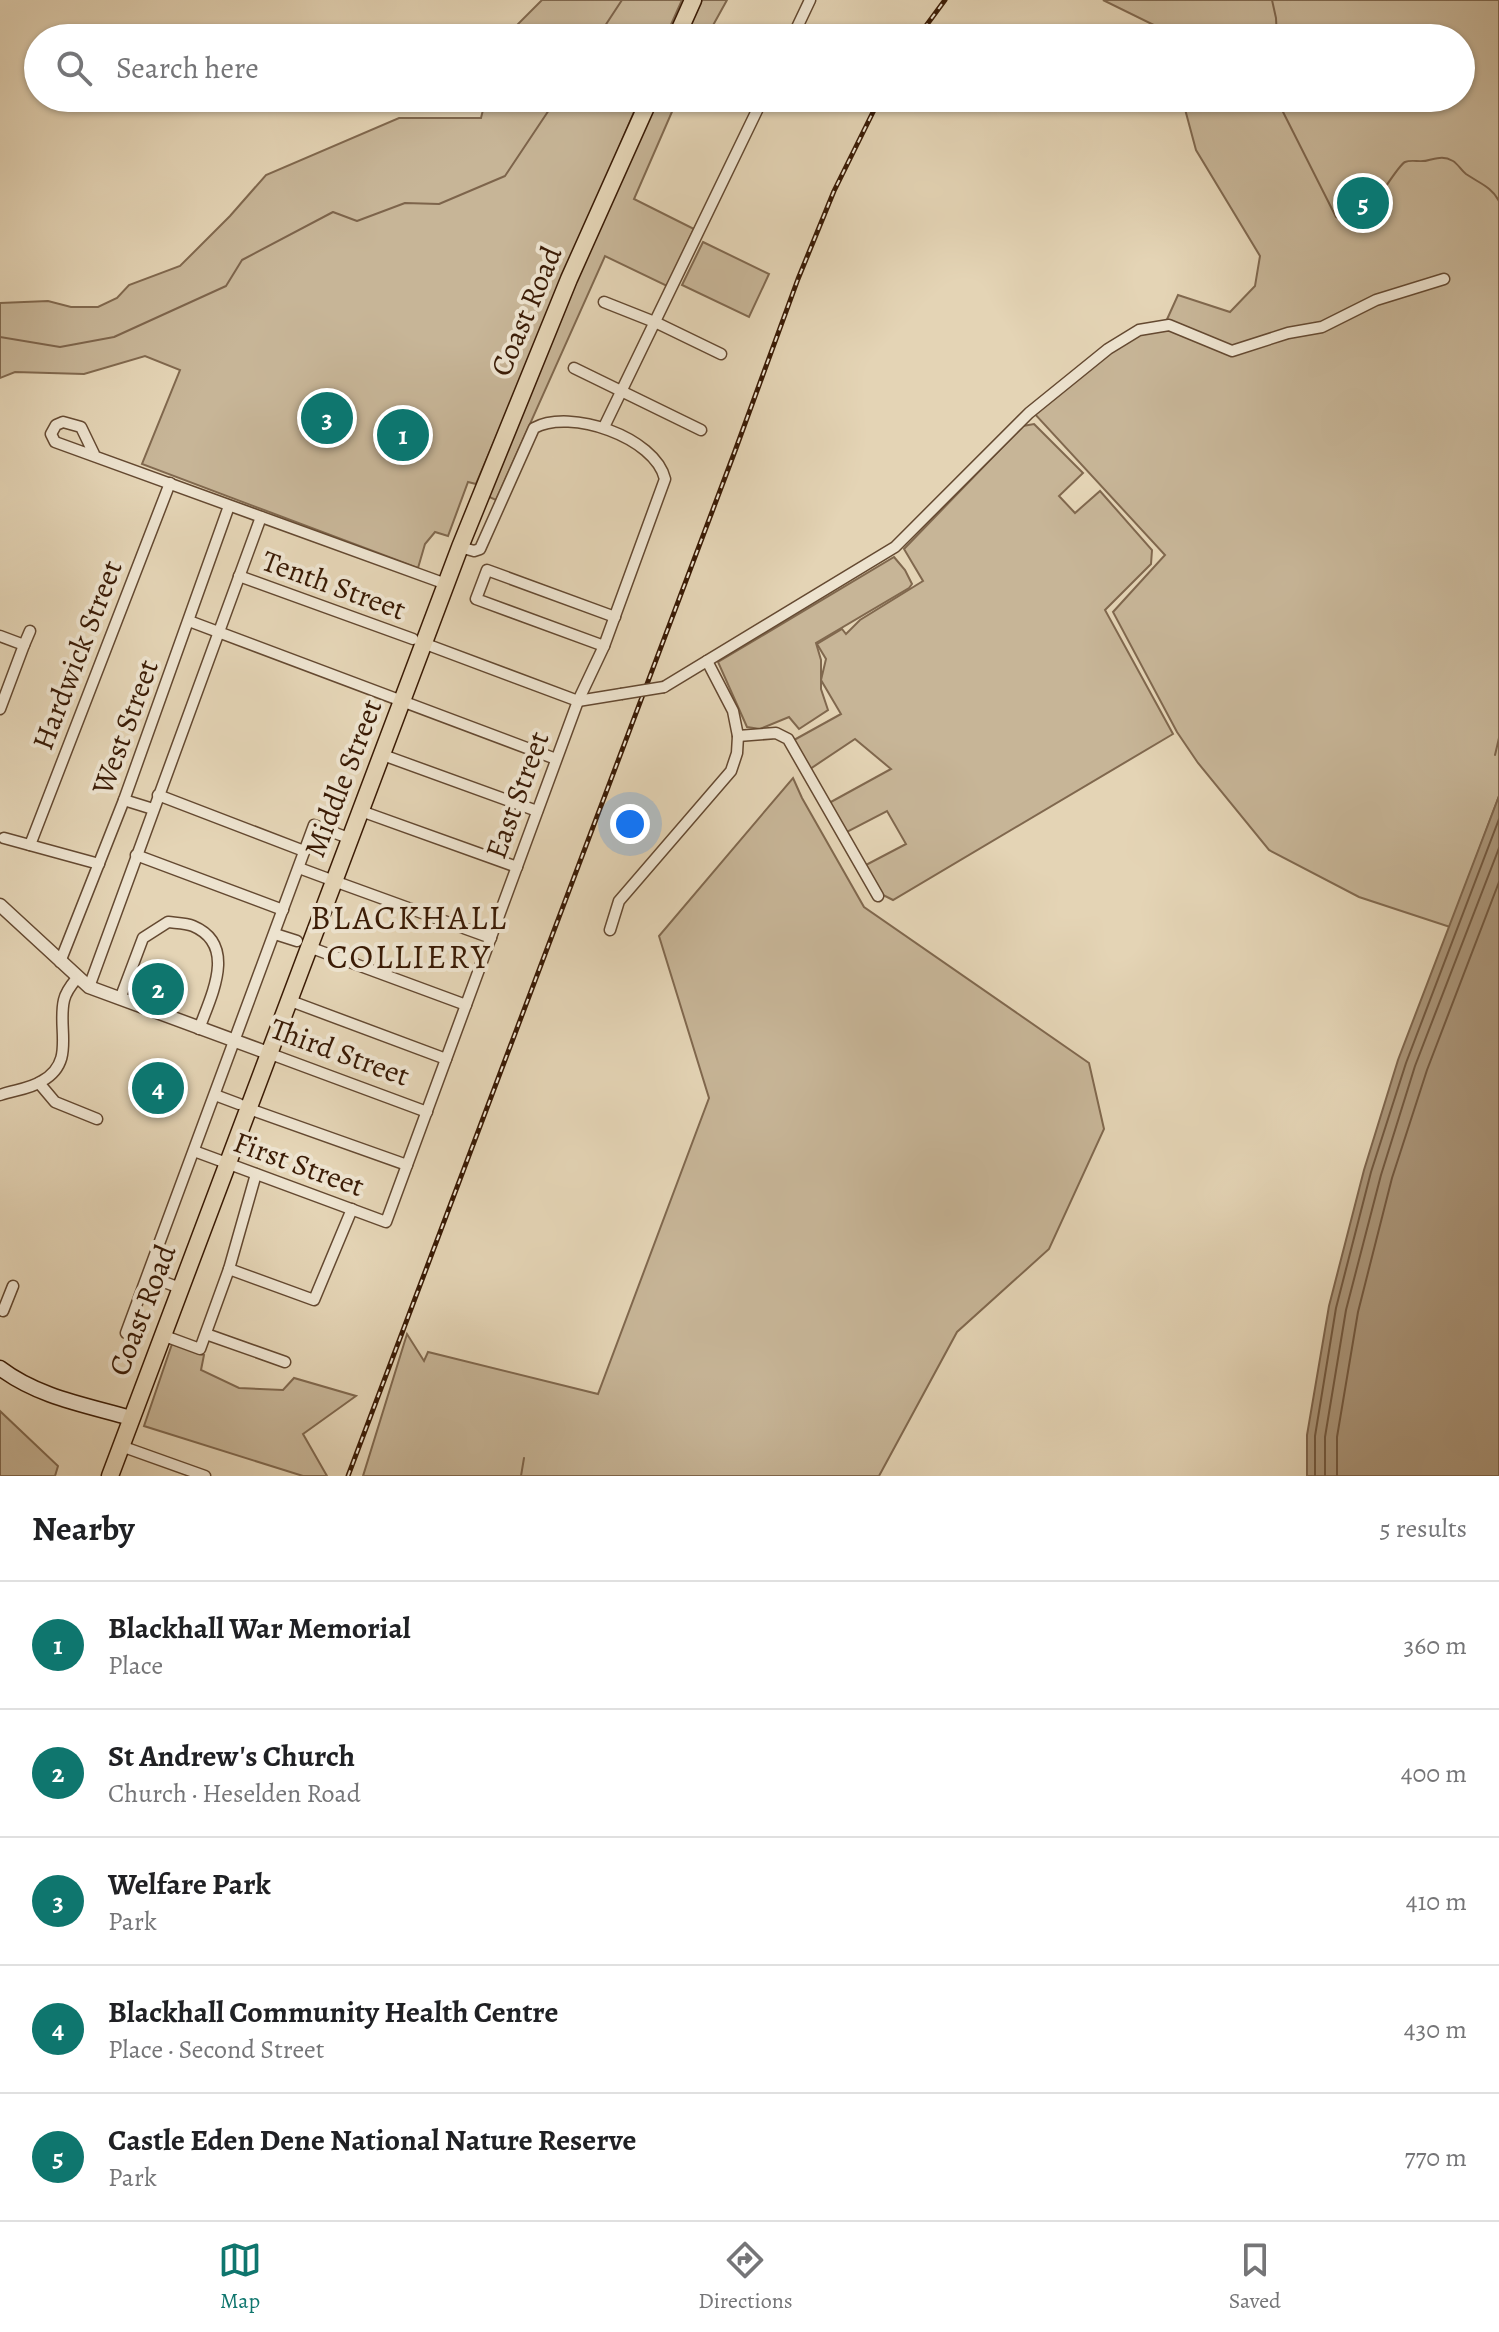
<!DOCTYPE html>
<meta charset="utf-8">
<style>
:root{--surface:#fff;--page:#f6f6f6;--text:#202124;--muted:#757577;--line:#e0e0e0;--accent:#0f766e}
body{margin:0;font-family:Alegreya,serif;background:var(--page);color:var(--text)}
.you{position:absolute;left:630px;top:824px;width:28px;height:28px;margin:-20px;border:6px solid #fff;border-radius:50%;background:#1a73e8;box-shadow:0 0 0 12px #1a73e833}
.badge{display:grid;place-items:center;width:52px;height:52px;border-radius:50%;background:var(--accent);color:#fff;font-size:26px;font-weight:700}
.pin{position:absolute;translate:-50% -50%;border:4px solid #fff;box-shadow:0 2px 8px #0006}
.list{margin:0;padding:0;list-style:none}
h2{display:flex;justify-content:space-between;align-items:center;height:104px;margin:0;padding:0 32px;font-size:34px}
h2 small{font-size:26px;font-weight:400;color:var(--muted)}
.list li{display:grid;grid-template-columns:52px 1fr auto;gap:24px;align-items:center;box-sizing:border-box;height:128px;padding:0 32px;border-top:2px solid var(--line)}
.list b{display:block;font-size:30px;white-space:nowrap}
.list p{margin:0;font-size:26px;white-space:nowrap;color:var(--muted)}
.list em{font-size:26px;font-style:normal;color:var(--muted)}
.icon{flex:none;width:44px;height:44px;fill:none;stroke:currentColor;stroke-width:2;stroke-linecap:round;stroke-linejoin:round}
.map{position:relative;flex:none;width:1499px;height:1476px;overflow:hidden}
.search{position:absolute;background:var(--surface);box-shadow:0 2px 6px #0004;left:24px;right:24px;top:24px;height:88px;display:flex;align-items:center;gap:20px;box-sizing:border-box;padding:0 28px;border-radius:44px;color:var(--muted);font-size:30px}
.sheet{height:744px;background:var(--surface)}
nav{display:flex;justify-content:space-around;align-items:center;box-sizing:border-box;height:112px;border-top:2px solid var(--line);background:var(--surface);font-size:22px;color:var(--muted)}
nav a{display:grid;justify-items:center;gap:4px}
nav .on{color:var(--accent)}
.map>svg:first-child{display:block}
</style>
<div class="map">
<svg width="1499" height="1476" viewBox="0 0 1499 1476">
<rect width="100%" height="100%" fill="#e4d4b5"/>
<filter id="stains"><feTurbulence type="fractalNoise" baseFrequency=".0025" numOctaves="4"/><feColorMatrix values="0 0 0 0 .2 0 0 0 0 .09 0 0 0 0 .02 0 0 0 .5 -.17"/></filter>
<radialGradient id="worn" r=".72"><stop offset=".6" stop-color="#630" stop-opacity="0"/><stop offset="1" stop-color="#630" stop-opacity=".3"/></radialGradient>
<g fill="#c7b597" stroke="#80684e" stroke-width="2">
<polygon points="542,0 682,0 665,38 509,38 515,27"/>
<polygon points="702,0 727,0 706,38 684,38"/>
<polygon points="1103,0 1499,0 1499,796 1450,927 1359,897 1269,850 1198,763 1177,732 1113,612 1165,555 1032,411 1139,330 1164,326 1178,295 1230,312 1255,286 1260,256 1196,150 1182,98 1461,98 1461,38 1165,38 1162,29"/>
<polygon points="486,98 640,98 476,484 468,482 448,536 435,532 425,544 418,568 142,464 180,370 145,356 84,374 15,372 0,378 0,303 48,301 71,307 98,307 117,298 129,285 180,266 230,216 266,175 399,118 481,118"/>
<polygon points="658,98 678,98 634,199 694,229 667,286 605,256 496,500 487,496 543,354"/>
<polygon points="703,242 769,274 749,317 682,285"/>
<polygon points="1034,424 1083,473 1059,496 1075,513 1100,491 1152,550 1151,564 1105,610 1173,734 893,900 879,893 864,866 906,844 887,811 845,833 829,803 891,769 855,739 810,769 794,740 841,714 821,680 826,659 817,644 842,629 846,634 860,620 923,581 904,549 1023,426"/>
<polygon points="894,557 905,570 912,584 909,588 816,643 821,660 821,689 828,710 799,729 789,717 760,729 747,727 718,662"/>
<polygon points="793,778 802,798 864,907 1089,1063 1104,1129 1049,1249 957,1332 879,1476 363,1476 407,1334 424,1361 428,1352 598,1394 709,1098 659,936"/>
<polygon points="172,1344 204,1355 201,1370 239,1388 283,1390 294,1378 356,1396 303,1434 327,1476 303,1476 144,1426"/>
<polygon points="0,1411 58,1466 55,1476 0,1476"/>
</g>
<polygon fill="#aa9579" stroke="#7d644b" stroke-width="2" points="1499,796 1499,1476 1307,1476 1307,1435 1329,1306 1364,1170 1398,1060"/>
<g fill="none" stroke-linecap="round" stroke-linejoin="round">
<g stroke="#72583f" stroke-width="2">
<polyline points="1315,1476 1315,1436 1336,1308 1371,1172 1406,1063 1499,819"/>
<polyline points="1325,1476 1325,1437 1346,1310 1381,1175 1415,1066 1499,848"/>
<polyline points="1337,1476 1337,1437 1358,1312 1392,1178 1427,1070 1499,882"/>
</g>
<g stroke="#7d644b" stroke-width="2">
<polyline points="1272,0 1276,18 1277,38"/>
<polyline points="597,38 622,0"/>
<path d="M1276,98L1336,217L1350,222L1370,213C1373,205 1399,165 1405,162C1412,159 1421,163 1429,160C1438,158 1444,156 1453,161C1458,164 1461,170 1466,174C1479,183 1492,187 1499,201"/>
<polyline points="0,337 60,347 114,337 226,286 242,260 333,212 357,221 405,203 439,204 505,176 557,98"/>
<polyline points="1495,755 1499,738"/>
<polyline points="521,1476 524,1458"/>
</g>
<defs>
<g id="minor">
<polyline points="792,38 810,0"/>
<polyline points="604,302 657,323 721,354"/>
<polyline points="574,368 701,430"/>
<polyline points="604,427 763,98"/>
<polyline points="94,454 81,427 63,422 56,425 51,434 55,442 446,584"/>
<polyline points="239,576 413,639"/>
<polyline points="189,621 556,759"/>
<polyline points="0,636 24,645 0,709"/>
<polyline points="423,643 578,701 621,694"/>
<polyline points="24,645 30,631"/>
<polyline points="604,646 476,599 487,570 615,617"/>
<polyline points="707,661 733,711 738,736 776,733 788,739 878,896"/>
<polyline points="664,687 895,547 1029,413 1108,349 1139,330 1169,325 1232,351 1288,333 1322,327 1376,300 1444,279"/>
<polyline points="383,755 537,811"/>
<polyline points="158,795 304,851"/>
<polyline points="124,800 153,809"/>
<polyline points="361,811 517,867"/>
<polyline points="4,838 99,864"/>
<polyline points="30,845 170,483"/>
<polyline points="136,855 283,910"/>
<polyline points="299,868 326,878"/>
<polyline points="334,881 491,938"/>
<polyline points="610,930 619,901 731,771 737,753 738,736"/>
<polyline points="275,934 297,941"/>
<polyline points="309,947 466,1005"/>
<polyline points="60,962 124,800 229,506"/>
<polyline points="89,987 261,517"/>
<path d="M120,999L143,938L168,922C175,923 186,923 193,926C238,945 211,996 199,1029"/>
<polyline points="288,1000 446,1059"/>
<polyline points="268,1053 427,1112"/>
<polyline points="39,1083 55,1102 97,1119"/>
<path d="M0,1095C14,1090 30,1089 42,1081C76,1062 57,1029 64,1000C66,991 72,984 77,978"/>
<polyline points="215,1095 239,1104"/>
<polyline points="255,1111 407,1165"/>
<path d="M194,1151L386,1222L578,701L604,646L665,479C655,437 570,408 534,428L480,549L474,551L460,547"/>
<polyline points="229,1269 314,1300 352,1209"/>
<polyline points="148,1276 180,1288"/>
<polyline points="3,1311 13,1286"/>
<polyline points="126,1333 314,825 351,839"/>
<polyline points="206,1334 285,1362"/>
<polyline points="162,1335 200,1349 229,1269 256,1174"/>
<polyline points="121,1446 205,1476"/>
</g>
<polyline id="tertiary" points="0,905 89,987 268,1053"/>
<path id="secondary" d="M0,1368C38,1397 86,1405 131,1418"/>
<g id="primary">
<polyline points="676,38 693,0"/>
<polyline points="110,1476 460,547 569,279 650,98"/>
</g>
</defs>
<use href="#minor" stroke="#644931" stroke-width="13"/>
<use href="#tertiary" stroke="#644931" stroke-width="15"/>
<use href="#secondary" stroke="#3a1b05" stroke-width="17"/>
<use href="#primary" stroke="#3a1b05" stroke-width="19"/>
<use href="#minor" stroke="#ede3cf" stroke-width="10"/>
<use href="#tertiary" stroke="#ede3cf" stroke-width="12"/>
<use href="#secondary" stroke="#ede3cf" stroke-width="14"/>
<use href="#primary" stroke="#e4d4b5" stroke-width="16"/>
<defs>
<g id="rail">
<polyline points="917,38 945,0"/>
<polyline points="348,1476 735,451 798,279 834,191 880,98"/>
</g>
</defs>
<use href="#rail" stroke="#3a1b05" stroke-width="5"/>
<use href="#rail" stroke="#ede3cf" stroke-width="2" stroke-dasharray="6" stroke-linecap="butt"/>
<defs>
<polyline id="minor-bridge" points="621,694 664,687"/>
</defs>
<use href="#minor-bridge" stroke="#644931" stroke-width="13" stroke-linecap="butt"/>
<use href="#minor-bridge" stroke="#ede3cf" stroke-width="10"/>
</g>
<g text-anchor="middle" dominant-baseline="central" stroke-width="8" stroke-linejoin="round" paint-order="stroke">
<g font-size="30" fill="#3a1b05" stroke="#ede3cf">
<text transform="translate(526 311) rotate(-67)">Coast Road</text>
<text transform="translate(334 585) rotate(20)">Tenth Street</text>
<text transform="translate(77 655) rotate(-69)">Hardwick Street</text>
<text transform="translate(125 727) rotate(-70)">West Street</text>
<text transform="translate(343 778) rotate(-69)">Middle Street</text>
<text transform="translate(517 795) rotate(-70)">East Street</text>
<text transform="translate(340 1052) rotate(20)">Third Street</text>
<text transform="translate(299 1164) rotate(20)">First Street</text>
<text transform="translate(142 1310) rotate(-69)">Coast Road</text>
</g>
<g font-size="34" letter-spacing="2" fill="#3a1b05" stroke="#ede3cf">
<text x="409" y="917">BLACKHALL<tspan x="409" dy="39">COLLIERY</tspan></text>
</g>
</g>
<rect width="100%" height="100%" filter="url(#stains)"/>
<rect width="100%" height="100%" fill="url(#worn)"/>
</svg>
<div class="you"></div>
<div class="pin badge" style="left:403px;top:435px">1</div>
<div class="pin badge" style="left:158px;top:989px">2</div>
<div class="pin badge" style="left:327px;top:418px">3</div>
<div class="pin badge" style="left:158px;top:1088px">4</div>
<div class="pin badge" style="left:1363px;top:203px">5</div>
<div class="search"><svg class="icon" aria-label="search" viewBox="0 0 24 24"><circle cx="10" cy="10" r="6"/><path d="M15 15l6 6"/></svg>Search here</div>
</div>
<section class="sheet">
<h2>Nearby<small>5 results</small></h2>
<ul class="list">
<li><span class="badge">1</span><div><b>Blackhall War Memorial</b><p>Place</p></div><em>360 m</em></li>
<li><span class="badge">2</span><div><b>St Andrew's Church</b><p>Church · Heselden Road</p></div><em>400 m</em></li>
<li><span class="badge">3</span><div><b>Welfare Park</b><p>Park</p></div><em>410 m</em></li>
<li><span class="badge">4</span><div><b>Blackhall Community Health Centre</b><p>Place · Second Street</p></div><em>430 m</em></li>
<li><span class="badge">5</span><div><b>Castle Eden Dene National Nature Reserve</b><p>Park</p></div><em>770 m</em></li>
</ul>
</section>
<nav>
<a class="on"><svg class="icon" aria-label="map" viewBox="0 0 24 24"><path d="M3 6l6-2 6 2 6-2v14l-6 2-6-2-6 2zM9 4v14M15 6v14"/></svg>Map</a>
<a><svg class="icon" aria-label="directions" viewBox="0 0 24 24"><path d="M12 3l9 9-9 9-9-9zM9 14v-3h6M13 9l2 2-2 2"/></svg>Directions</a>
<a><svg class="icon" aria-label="saved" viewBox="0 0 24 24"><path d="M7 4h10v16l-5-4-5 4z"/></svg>Saved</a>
</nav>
